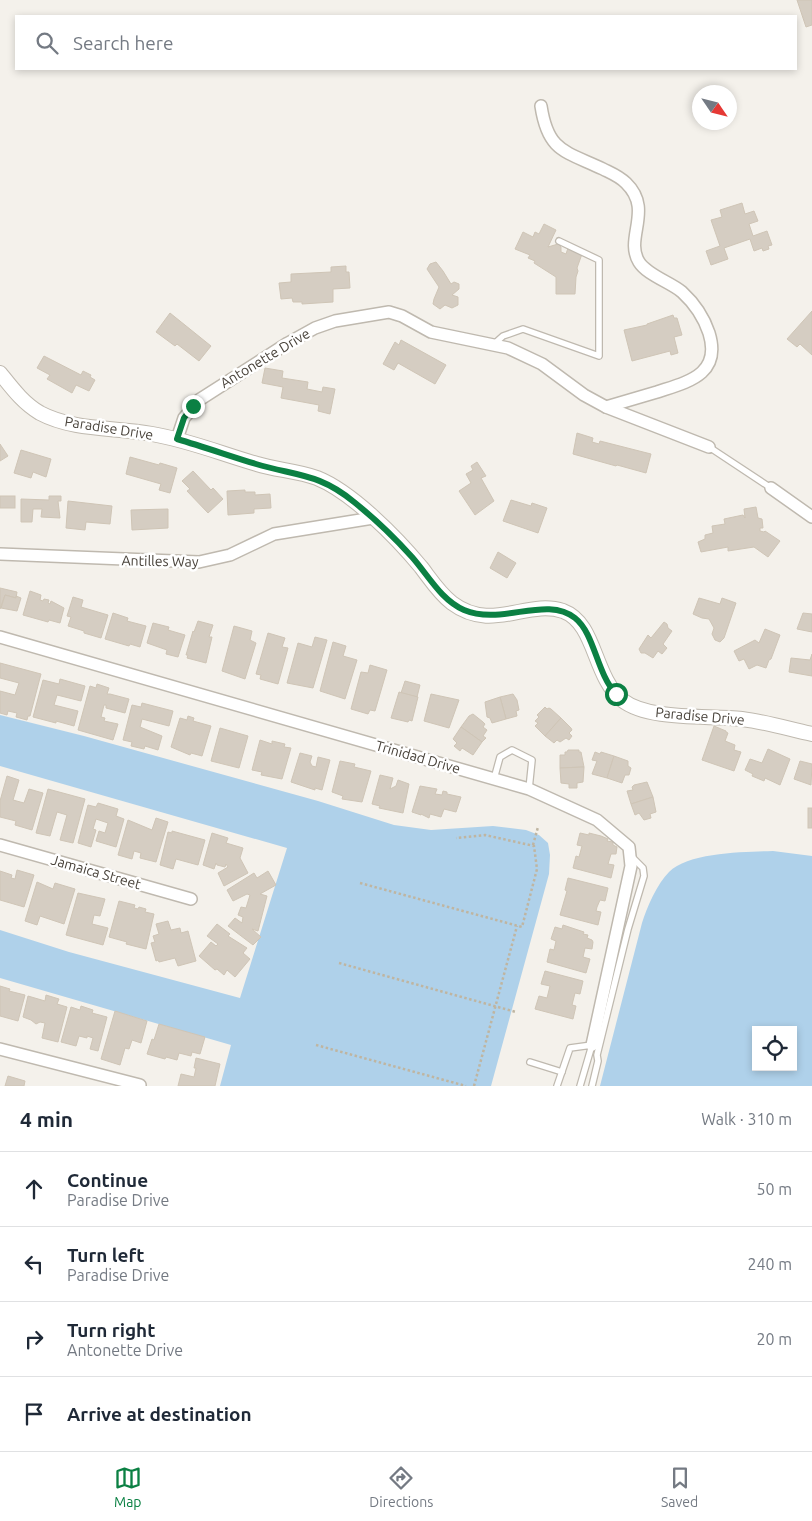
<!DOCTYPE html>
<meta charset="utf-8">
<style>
:root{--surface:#fff;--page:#f6f6f7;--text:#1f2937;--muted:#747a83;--line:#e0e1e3;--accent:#0b8043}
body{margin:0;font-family:Ubuntu,sans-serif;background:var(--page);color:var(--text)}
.controls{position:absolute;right:15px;bottom:15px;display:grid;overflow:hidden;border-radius:0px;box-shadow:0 2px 8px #0003}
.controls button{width:45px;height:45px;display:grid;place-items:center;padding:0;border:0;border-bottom:1px solid var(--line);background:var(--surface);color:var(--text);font:25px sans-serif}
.compass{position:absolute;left:692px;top:85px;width:45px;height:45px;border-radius:50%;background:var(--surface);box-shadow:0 2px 8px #0003;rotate:125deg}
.stop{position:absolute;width:15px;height:15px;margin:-11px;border:4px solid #0b8043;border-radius:50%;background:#fff}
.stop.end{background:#0b8043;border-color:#fff;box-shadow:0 1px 5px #0008}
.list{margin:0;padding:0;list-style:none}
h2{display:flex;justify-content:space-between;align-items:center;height:65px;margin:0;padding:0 20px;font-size:21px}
h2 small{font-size:16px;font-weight:400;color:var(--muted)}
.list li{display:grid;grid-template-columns:32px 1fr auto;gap:15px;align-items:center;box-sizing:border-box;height:75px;padding:0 20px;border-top:1px solid var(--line)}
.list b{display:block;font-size:19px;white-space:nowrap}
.list p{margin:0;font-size:16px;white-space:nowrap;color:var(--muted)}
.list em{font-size:16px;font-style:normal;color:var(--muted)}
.icon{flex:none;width:28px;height:28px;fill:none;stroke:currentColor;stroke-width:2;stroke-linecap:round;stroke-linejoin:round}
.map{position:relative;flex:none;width:812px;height:1086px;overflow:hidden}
.search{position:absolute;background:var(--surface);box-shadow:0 2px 8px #0003;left:15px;right:15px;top:15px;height:55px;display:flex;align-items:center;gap:12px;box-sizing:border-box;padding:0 18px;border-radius:0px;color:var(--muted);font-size:19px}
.sheet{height:365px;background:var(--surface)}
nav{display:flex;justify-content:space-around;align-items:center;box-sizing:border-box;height:70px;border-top:1px solid var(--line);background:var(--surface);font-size:14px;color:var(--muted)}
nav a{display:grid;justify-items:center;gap:2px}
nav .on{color:var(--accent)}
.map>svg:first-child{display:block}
</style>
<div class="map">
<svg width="812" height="1086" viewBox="0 0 812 1086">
<rect width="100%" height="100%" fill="#f4f1eb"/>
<g fill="#afd1ea" fill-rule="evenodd">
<polygon points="0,715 84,736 318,801 394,825 431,830 493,826 526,830 539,835 548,843 550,855 549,874 491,1086 220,1086 231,1045 0,978 0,930 69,952 240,998 287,848 0,766"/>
<path d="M773,851L812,856V1086H600L642,923C647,907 657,884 669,872C689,852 746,852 773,851ZM756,1030H793V1067H756Z"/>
</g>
<g fill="#d5cdc2" stroke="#cfc5b6">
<polygon points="797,0 812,0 812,25 806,27"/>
<polygon points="742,203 745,214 754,211 758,221 749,224 753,236 767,231 772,245 768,246 769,249 763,251 762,248 754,251 750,239 724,248 728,259 711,265 706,251 720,246 711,220 722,217 720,210"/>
<polygon points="544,224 556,230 548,247 558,244 561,247 561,252 566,254 568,248 582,254 577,268 578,271 576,277 575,294 556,294 556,277 534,263 535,261 528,258 530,255 515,249 523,232 533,237 535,232 539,234"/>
<polygon points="436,262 443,271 451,284 454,282 459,284 459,289 452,295 458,297 458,305 452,308 445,305 440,309 433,304 434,299 439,287 427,269 430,264"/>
<polygon points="346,266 346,272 349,272 350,288 333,289 333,302 302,304 302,302 293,302 292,298 281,299 279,283 291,282 291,274 331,272 331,267"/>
<polygon points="812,311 812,355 800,344 797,347 787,339"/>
<polygon points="170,313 211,346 199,361 177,344 175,346 156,332"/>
<polygon points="673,315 674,318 677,318 682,335 674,337 678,353 671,355 670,351 632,361 624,330 647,325 647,324"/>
<polygon points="401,340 446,365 435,384 398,363 394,370 383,364 395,342 399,345"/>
<polygon points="44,356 81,375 83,371 91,375 90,377 95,380 89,391 76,385 72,393 47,379 50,375 37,368"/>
<polygon points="265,368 283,371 282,378 308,382 307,389 322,392 323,387 335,389 330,414 318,411 319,405 281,398 283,387 262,383"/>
<polygon points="577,433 593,438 592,442 599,444 600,441 651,454 646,473 617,465 616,466 573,454"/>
<polygon points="0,444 8,456 0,461"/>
<polygon points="21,450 51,459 46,477 33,472 31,478 14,473"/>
<polygon points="130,457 159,465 160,463 177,468 170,493 159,490 161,484 126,474"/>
<polygon points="477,462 486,476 481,478 494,501 475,515 459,491 471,483 466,474 473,470 471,466"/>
<polygon points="193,471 211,490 213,488 223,499 208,513 187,491 190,489 182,481"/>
<polygon points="245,490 245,492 255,492 255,495 270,494 271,508 254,509 254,513 228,515 227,491"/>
<rect x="0" y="496" width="15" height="12"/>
<polygon points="49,496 61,496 61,501 58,501 60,518 41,517 42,509 33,509 32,522 21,522 21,499 49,500"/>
<polygon points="511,500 531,506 532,503 547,508 538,533 503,521"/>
<polygon points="68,501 112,506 110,524 86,522 85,530 66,528"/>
<polygon points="756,507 758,518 762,519 763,528 760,528 760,531 764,532 765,531 780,541 768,557 754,547 728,551 728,547 701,552 698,542 705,539 705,535 713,533 712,526 725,524 724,519 743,515 745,518 744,509"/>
<polygon points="168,509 168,528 132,530 131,510"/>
<polygon points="498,552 516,563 507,578 490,568"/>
<polygon points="0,588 17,592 16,598 5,595 0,609"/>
<polygon points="30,591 41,595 40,600 43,601 44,599 49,600 48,603 50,604 51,601 64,608 60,623 49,620 48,622 23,615"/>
<polygon points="5,595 16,598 16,596 21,598 17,611 1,608"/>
<polygon points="73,597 83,600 81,607 108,615 101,638 84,633 84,631 68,626 71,617 67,616"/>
<polygon points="699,598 720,604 722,598 736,603 724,638 720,642 715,640 712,634 714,628 709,619 702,618 693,614"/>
<polygon points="113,613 128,618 127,621 146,626 140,647 130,644 129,646 105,639"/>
<polygon points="803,613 812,614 812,632 797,629"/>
<polygon points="198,621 213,625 209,637 212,637 206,663 187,658 188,655 186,655 193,631 194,632"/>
<polygon points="664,622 667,624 668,628 672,631 663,644 667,648 662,654 658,651 653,658 645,653 641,653 639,649 648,635 651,638"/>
<polygon points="153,623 169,627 168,630 185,635 178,657 166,654 167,650 147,643"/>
<polygon points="234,626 252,631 250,640 256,643 245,679 222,671"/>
<polygon points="765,629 780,635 771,659 769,660 766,668 757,665 749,669 744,659 739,661 734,651 755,640 759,643"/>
<polygon points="268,633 285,638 282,647 288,648 278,684 260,679 261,675 256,674"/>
<polygon points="315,637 327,640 313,688 287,683 298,643 312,647"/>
<polygon points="333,642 346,646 343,656 357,660 345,699 320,691"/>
<polygon points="812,654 812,676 789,672 791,658 810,660"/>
<polygon points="0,663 41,674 30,716 28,716 27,720 16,717 17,713 8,711 7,715 0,713 0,691 15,695 19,683 0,678"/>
<polygon points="370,665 387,670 375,711 370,710 368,714 351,709 361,672 368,673"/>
<polygon points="60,679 85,686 81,701 57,695 54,705 78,711 74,726 56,721 56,723 33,717 43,680 59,684"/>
<polygon points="405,681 420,685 417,697 401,693"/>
<polygon points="97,684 109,688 107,694 110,694 129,699 125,713 106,708 106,705 104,705 101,717 105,718 104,721 118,724 113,740 78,730 90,686 96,688"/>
<polygon points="399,692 418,697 412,721 409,720 408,722 391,718"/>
<polygon points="431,694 459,700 449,728 424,721"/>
<polygon points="513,694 517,700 519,710 516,711 517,716 506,719 500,697"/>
<polygon points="500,697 506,719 492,723 490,718 487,717 485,702"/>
<polygon points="142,703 173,711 169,726 142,719 140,727 162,736 158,750 145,746 144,749 131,746 132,742 123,740 132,705 141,707"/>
<polygon points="545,707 547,709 549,708 551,709 561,718 545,736 535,726 538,723 535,721 539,717 537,715"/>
<polygon points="473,714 483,722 485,724 483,727 487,730 483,736 486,738 482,742 461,727 469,716"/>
<polygon points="188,716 194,718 193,721 211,726 202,756 191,753 190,755 171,747 180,718 187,720"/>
<polygon points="561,718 571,728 572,730 569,733 572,736 569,740 566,738 560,742 557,740 554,743 545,736"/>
<polygon points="714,726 726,731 726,732 728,733 725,741 735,745 734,750 741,752 734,771 702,760"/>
<polygon points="461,727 482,742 473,755 462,748 460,751 454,746 457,743 453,739"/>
<polygon points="220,728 248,736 239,768 211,761"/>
<polygon points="260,740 272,744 272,741 285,744 284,747 291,748 282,779 261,775 262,772 252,770"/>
<polygon points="768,749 790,759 780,785 765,778 764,781 752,776 753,774 745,770 750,759 762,763"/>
<polygon points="568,750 579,750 579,752 581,752 584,767 560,768 560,755 565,755 565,752 567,752"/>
<polygon points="595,752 600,754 601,752 614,756 607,778 592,774 597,761 592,760"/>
<polygon points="300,753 312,756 310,762 312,766 316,767 318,757 330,760 322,790 315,788 315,790 291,782"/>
<polygon points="614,756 628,761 628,766 631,768 629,775 625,775 622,783 607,778"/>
<polygon points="340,761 355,764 354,767 371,771 362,802 342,799 343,796 332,792"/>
<polygon points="800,761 812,764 811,785 794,779"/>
<polygon points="584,767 583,782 577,783 577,788 569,788 569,784 561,783 560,768"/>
<polygon points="380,775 393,778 390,789 396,786 398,780 409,784 403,813 379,808 380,806 372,804"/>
<polygon points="7,776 19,780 13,800 24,803 29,789 43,793 32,830 15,825 16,821 0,817 0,801"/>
<polygon points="647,782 653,797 631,804 627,791 633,790 632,787 634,785"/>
<polygon points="420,786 437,789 435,794 442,795 443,791 447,792 447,794 461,797 456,812 444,809 441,817 430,814 429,818 421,814 421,815 412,812"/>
<polygon points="48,789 85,799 73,843 60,840 67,815 57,812 50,836 36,833"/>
<polygon points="653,797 656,812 650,814 651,818 644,820 639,813 635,815 631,804"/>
<polygon points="98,803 118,809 116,816 124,819 116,847 96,841 99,831 105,833 108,823 96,819 93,829 96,830 91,847 78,843 88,805 96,807"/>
<rect x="808" y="808" width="4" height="20"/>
<polygon points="156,818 168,822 156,862 140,858 141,853 134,851 132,859 118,855 128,820 152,830"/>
<polygon points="172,831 205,840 198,865 176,859 173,869 160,865 168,832 172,833"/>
<polygon points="212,833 228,838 226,843 243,848 240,858 248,873 224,886 218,873 228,867 226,864 225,867 217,865 216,863 214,869 203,865"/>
<polygon points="580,833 589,835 589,833 601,836 608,839 607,841 613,842 613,845 617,847 616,854 611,854 608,864 614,865 611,878 573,868 576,856 579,857 582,846 577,845"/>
<polygon points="17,870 34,875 24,907 0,900 0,871 12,875 11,878 15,879"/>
<polygon points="268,871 276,885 260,894 267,896 258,931 252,929 261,937 253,945 228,926 235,918 242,923 243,917 238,915 241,907 246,908 250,895 247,894 233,901 227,890 254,873 257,878"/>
<polygon points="568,878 608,888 605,901 600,900 597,907 596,911 601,912 598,925 560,915 567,891 565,890"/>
<polygon points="37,882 53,889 55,883 75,889 64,924 40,916 37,925 25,921"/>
<polygon points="78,893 105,899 100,916 94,915 92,924 108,928 103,945 66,935"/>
<polygon points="119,901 135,905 134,908 138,909 139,907 146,909 145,912 154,914 146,949 126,944 127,942 109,937"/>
<polygon points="168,921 171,930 180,928 181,933 188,931 196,961 178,966 175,958 159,962 158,960 156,961 151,943 155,942 153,936 159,934 156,924"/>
<polygon points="217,924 230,934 228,936 247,948 243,953 250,959 235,977 227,970 224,975 217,969 215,970 199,956 211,942 216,946 218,944 207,936"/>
<polygon points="563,925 584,932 583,934 588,935 587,938 592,940 593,942 592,949 585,948 583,957 590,959 586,973 547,962 550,949 554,950 556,941 551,939 555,927 562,929"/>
<polygon points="545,971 583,981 580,994 575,993 572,1005 576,1006 573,1019 535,1009 539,996 547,998 550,986 541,984"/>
<polygon points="0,986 10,989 9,991 25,995 18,1021 0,1016"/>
<polygon points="46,995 59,999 57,1004 67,1007 58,1042 42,1038 45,1023 40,1022 36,1024 31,1020 23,1017 28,996 45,1001"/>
<polygon points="81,1006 93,1010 92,1013 107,1017 98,1051 90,1049 93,1038 87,1036 87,1038 79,1036 76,1046 61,1042 71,1007 80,1010"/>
<polygon points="115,1011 147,1021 141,1043 132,1040 129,1049 125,1048 120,1065 101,1059"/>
<polygon points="159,1024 205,1037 200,1054 192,1052 191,1056 179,1053 177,1060 166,1057 165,1059 147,1054 152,1039 154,1040"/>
<polygon points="196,1058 220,1064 215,1086 178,1086 181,1074 194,1077 196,1068 194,1068"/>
<polygon points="8,1076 25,1081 24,1086 5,1086"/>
</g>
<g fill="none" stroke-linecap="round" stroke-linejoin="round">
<defs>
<g id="service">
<polyline points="493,345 503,336 523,329 599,356 599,260 559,241"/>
<polyline points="709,447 771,488"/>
<polyline points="494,779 500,757 512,750 532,760 529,789"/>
<polyline points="530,1062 562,1072"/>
<polyline points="557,1086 570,1048 592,1045 580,1086"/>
<polyline points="592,1086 598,1061 597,1055 628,929 644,876 643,868 632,857"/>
</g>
<g id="minor">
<path d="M541,106C548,152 565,151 603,169C611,173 619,176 626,183C654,210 624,238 639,262C647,275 670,282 682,292C694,303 704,318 709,333C722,375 687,382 657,392C640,397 623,402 606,407"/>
<polyline points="177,439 184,418 199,400 288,343 315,328 335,321 389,312 402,316 431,332 508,348 542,364 584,395 606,407 709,447"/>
<polyline points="771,488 812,517"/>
<polyline points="0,554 199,562 230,555 274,534 373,518"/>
<polyline points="0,637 529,789 597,820 629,847 631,866 592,1045"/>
<polyline points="0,845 191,899"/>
<polyline points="0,1049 140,1085"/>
</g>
<path id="tertiary" d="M0,373C12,388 23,403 40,413C74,431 115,427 152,434C188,440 222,454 257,464C276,470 298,471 317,478C352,492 397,538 421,567C431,580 439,593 452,603C492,633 527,599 563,611C596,623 593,676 622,700C649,721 708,715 742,719C766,722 789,729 812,734"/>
</defs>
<use href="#service" stroke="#bfb9af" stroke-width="8"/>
<use href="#minor" stroke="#bfb9af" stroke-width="14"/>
<use href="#tertiary" stroke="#bfb9af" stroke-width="16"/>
<g stroke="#bfb5a1" stroke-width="2.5" stroke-dasharray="2.5 2.5" stroke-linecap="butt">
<polyline points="533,845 538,827"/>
<polyline points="360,883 522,927 537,869 534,846 485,835 456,838"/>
<polyline points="339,963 516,1012"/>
<polyline points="316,1045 466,1086"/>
<polyline points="474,1086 517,926"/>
</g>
<use href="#service" stroke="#fff" stroke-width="5.5"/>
<use href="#minor" stroke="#fff" stroke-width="11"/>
<use href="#tertiary" stroke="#fff" stroke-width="14"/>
</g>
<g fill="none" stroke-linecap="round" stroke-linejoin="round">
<path stroke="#0b8043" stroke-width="6" d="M193,406L184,418L177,439C204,447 230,456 256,464C296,476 319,473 354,502C374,518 394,537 412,557C428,575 441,600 464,610C502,626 546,595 575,618C595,634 596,672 616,694"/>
</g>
<g text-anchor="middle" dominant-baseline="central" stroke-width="5" stroke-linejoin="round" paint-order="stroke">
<g font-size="14" fill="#48423a" stroke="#fff">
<text transform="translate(265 358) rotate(-31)">Antonette Drive</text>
<text transform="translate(109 428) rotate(9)">Paradise Drive</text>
<text transform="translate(160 561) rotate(1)">Antilles Way</text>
<text transform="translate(700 716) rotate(5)">Paradise Drive</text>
<text transform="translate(418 757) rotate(16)">Trinidad Drive</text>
<text transform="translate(96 872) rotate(16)">Jamaica Street</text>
</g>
</g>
</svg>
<div class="controls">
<button><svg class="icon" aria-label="locate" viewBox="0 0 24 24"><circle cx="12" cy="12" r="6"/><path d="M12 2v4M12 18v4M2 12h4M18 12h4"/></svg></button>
</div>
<svg class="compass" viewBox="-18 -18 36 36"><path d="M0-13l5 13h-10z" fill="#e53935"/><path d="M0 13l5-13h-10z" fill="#747a83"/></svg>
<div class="stop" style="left:616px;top:694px"></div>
<div class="stop end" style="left:193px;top:406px"></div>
<div class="search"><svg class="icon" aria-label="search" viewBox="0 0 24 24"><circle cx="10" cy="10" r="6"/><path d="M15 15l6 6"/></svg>Search here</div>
</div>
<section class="sheet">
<h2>4 min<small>Walk · 310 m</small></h2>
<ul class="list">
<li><svg class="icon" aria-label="ahead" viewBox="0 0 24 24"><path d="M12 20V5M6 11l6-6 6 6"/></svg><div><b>Continue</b><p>Paradise Drive</p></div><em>50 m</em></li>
<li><svg class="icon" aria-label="left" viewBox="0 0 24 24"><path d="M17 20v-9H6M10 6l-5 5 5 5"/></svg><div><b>Turn left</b><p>Paradise Drive</p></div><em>240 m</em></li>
<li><svg class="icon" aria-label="right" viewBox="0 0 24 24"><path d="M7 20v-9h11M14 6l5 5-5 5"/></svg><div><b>Turn right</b><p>Antonette Drive</p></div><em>20 m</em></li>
<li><svg class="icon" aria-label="arrive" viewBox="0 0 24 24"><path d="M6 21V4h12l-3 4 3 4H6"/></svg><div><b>Arrive at destination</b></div></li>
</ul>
</section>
<nav>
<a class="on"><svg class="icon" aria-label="map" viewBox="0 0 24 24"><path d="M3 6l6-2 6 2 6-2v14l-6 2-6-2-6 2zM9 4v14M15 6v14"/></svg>Map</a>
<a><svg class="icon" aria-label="directions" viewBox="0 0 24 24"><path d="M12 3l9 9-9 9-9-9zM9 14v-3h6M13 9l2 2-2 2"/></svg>Directions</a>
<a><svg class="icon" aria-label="saved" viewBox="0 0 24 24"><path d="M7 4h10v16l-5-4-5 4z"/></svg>Saved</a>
</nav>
